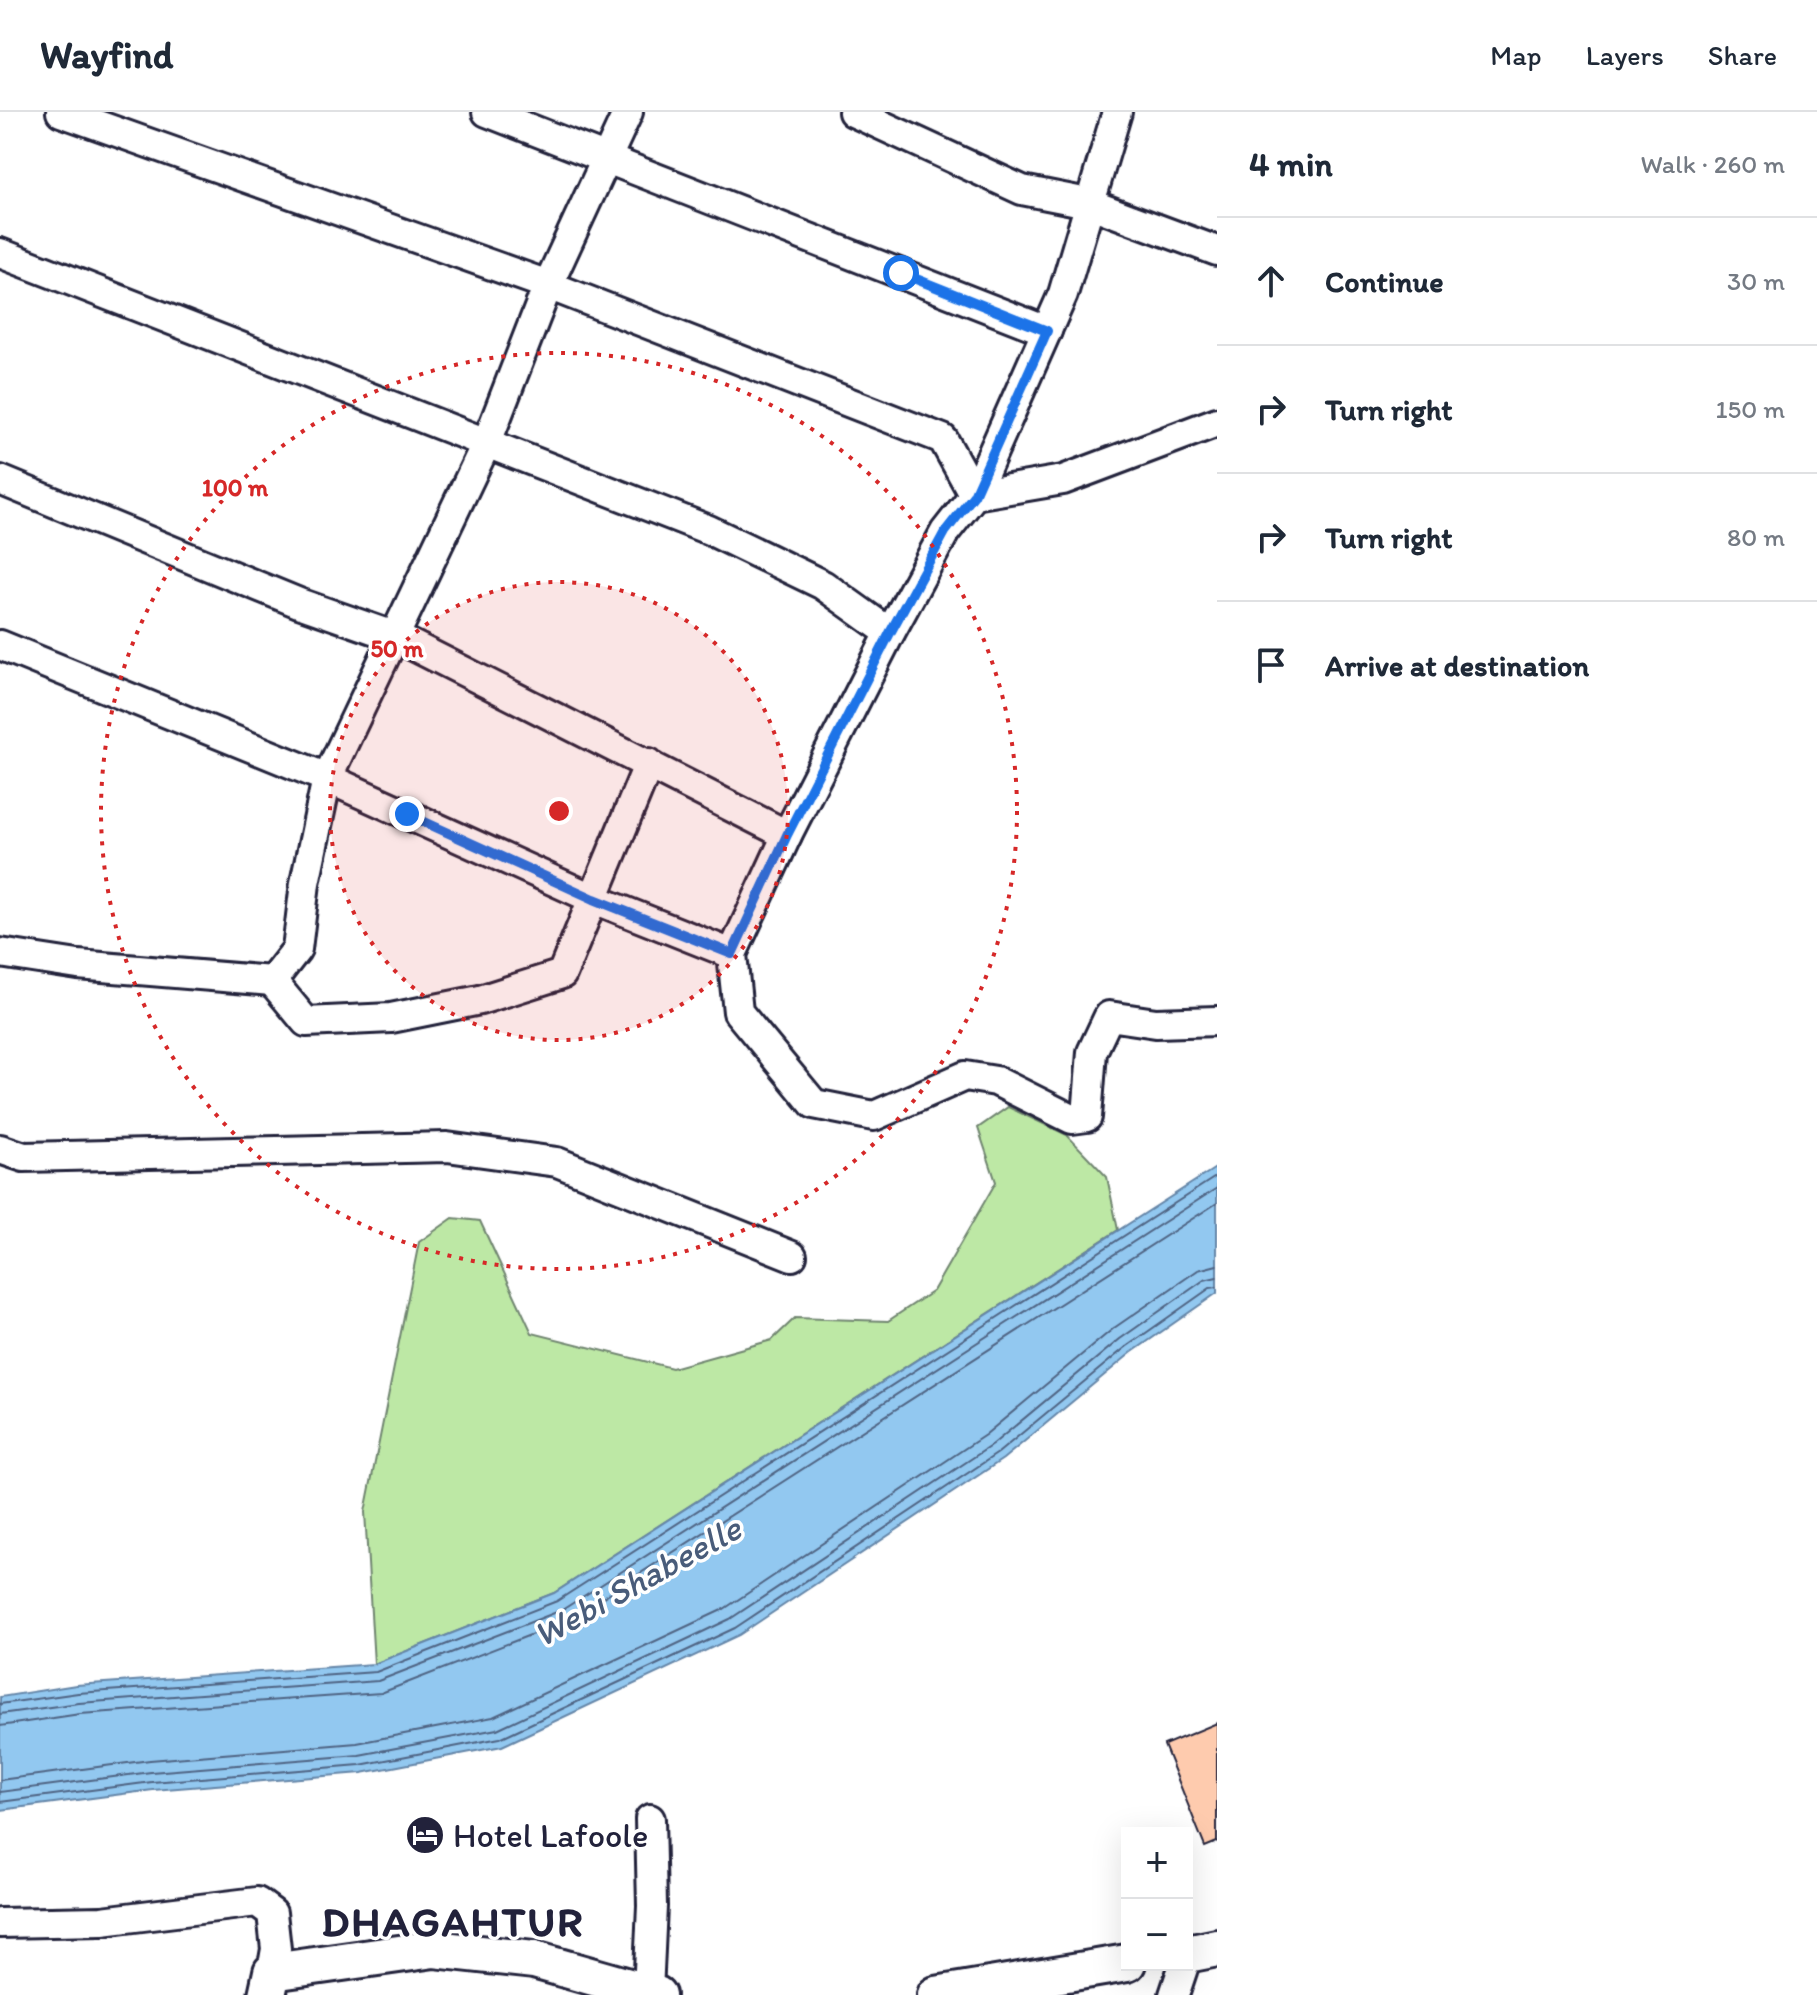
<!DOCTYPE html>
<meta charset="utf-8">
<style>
:root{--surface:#fff;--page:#f6f6f7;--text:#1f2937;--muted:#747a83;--line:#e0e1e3}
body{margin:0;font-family:Itim,sans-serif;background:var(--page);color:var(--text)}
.controls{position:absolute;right:24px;bottom:24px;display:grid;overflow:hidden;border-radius:0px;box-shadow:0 8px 32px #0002}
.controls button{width:72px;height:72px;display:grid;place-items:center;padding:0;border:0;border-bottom:2px solid var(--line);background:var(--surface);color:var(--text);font:40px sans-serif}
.stop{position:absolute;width:24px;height:24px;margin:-18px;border:6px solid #1a73e8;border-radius:50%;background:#fff}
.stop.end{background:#1a73e8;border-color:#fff;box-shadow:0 2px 8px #0008}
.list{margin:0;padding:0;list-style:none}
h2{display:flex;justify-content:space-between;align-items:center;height:104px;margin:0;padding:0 32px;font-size:34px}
h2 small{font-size:26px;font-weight:400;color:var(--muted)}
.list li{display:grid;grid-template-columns:52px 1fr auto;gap:24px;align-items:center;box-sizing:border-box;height:128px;padding:0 32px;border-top:2px solid var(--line)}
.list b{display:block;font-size:30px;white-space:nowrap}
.list em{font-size:26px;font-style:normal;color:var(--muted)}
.icon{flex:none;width:44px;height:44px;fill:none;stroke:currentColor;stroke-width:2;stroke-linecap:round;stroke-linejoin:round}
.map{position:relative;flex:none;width:1217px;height:1883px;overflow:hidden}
header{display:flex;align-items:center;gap:48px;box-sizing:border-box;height:112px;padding:0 40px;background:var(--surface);border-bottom:2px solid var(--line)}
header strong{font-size:38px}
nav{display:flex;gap:44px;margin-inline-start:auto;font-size:28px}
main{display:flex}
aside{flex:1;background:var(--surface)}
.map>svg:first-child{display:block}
</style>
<header>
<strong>Wayfind</strong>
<nav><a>Map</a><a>Layers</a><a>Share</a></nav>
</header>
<main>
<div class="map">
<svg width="1217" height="1883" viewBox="0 0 1217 1883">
<rect width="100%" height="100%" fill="#fff"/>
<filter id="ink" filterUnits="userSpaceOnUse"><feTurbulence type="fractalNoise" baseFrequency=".0125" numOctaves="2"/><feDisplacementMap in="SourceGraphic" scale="16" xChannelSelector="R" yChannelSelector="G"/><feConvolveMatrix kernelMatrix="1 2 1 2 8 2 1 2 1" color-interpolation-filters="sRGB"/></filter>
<g filter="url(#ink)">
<polygon fill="#bde8a5" stroke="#708570" stroke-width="2" points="1008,995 1067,1023 1107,1065 1118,1118 554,1481 374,1552 365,1400 419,1130 453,1106 480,1109 532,1221 672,1256 772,1228 795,1206 888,1209 933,1179 996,1070 978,1016"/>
<polygon fill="#92c8f0" stroke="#6586a8" stroke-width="2" points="1217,1055 1217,1181 1131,1241 1003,1347 739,1523 502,1634 362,1661 153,1678 0,1698 0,1585 76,1573 374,1552 554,1481"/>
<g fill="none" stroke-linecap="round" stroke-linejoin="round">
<g stroke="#4f6483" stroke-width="2">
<polyline points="0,1592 78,1581 376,1560 557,1489 1217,1064"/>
<polyline points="0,1602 79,1591 378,1569 562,1498 1217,1076"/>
<polyline points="0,1614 80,1602 381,1581 566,1509 1217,1091"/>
<polyline points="0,1668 150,1648 357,1631 493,1605 724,1497 985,1323 1114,1216 1198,1158 1217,1153"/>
<polyline points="0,1680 151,1660 359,1643 497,1617 730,1507 992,1333 1120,1227 1204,1168 1217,1165"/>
<polyline points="0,1690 152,1670 360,1653 500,1626 735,1516 998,1341 1126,1235 1210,1176 1217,1175"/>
</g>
</g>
<polygon fill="#fecbae" stroke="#22223b" stroke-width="2" points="1217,1611 1217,1730 1205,1735 1164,1633"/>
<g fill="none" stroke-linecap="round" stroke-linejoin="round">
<defs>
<g id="minor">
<polyline points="61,0 548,173 943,327 974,383 1063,368 1217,310"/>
<polyline points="487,0 1047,219"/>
<polyline points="853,0 1022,78 1088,91 1217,139"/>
<polyline points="1117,0 1063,182 974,383 945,420 890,521 787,723 732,842 738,900 814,992 874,1004 965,964 996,969 1072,1007 1087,1005 1092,940 1109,904 1156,911 1217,909"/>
<polyline points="0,141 709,418 823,473 890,521"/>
<polyline points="0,368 299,491 396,525 787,723"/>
<polyline points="0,533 327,666 594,787 732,842"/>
<polyline points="0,841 78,853 272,869 297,837 305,771 327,666 487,330 548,173 628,0"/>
<polyline points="272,869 306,910 391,906 480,888 562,862 649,651"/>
<polyline points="0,1037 24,1045 447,1035 557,1050 792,1144"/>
<polyline points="0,1811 102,1809 257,1790 272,1801 276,1837 272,1860"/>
<polyline points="648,1880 652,1794 650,1707"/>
<polyline points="1174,1883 1184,1853"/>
</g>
<g id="tertiary">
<polyline points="1187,1842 1217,1836"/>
<polyline points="267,1883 272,1860 434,1837 534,1848 657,1883"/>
<polyline points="936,1883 1127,1851"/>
</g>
</defs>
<use href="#minor" stroke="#22223b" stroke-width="34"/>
<use href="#tertiary" stroke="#22223b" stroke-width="42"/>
<use href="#minor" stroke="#fff" stroke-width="28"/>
<use href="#tertiary" stroke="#fff" stroke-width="36"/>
</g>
</g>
<g fill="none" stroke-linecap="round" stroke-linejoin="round" filter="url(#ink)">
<polyline stroke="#1a73e8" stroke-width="10" points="407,702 594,787 732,842 787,723 890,521 945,420 974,383 1047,219 901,161"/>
</g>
<circle cx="559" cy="699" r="229" fill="#d62828" fill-opacity=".12"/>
<g fill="none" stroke="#d62828" stroke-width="4" stroke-dasharray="4 8">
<circle cx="559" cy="699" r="229"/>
<circle cx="559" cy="699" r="458"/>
</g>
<defs>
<symbol id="hotel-disc" viewBox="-11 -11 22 22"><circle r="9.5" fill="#22223b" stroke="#fff"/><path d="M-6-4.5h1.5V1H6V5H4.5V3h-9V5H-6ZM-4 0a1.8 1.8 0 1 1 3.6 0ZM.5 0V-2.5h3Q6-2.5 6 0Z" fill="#fff"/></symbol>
</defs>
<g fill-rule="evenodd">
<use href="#hotel-disc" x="403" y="1701" width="44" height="44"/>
</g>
<g text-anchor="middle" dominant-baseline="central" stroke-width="7" stroke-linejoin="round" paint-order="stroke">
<g font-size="34" fill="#22223b" stroke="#fff" text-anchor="start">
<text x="453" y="1723">Hotel Lafoole</text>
</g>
<g font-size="36" font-style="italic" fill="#495c7a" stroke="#fff">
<text transform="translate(637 1469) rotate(-29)">Webi Shabeelle</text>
</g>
<g font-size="42" font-weight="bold" letter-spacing="2" fill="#22223b" stroke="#fff">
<text x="453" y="1809">DHAGAHTUR</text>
</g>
</g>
<circle cx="559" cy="699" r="12" fill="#d62828" stroke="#fff" stroke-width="4"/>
<g font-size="24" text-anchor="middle" font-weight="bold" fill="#d62828" stroke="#fff" stroke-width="7" stroke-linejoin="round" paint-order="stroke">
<text x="235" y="384">100 m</text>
<text x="397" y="545">50 m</text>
</g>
</svg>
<div class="controls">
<button>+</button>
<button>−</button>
</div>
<div class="stop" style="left:901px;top:161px"></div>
<div class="stop end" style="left:407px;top:702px"></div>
</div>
<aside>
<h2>4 min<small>Walk · 260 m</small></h2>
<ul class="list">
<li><svg class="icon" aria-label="ahead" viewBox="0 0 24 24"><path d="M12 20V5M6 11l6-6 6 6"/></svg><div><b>Continue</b></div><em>30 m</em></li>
<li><svg class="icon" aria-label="right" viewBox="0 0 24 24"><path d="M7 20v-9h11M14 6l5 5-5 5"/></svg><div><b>Turn right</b></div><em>150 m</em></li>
<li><svg class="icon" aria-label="right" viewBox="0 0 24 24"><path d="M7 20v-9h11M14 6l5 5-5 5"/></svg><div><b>Turn right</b></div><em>80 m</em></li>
<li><svg class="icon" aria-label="arrive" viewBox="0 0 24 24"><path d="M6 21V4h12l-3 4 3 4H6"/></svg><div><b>Arrive at destination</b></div></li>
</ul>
</aside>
</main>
